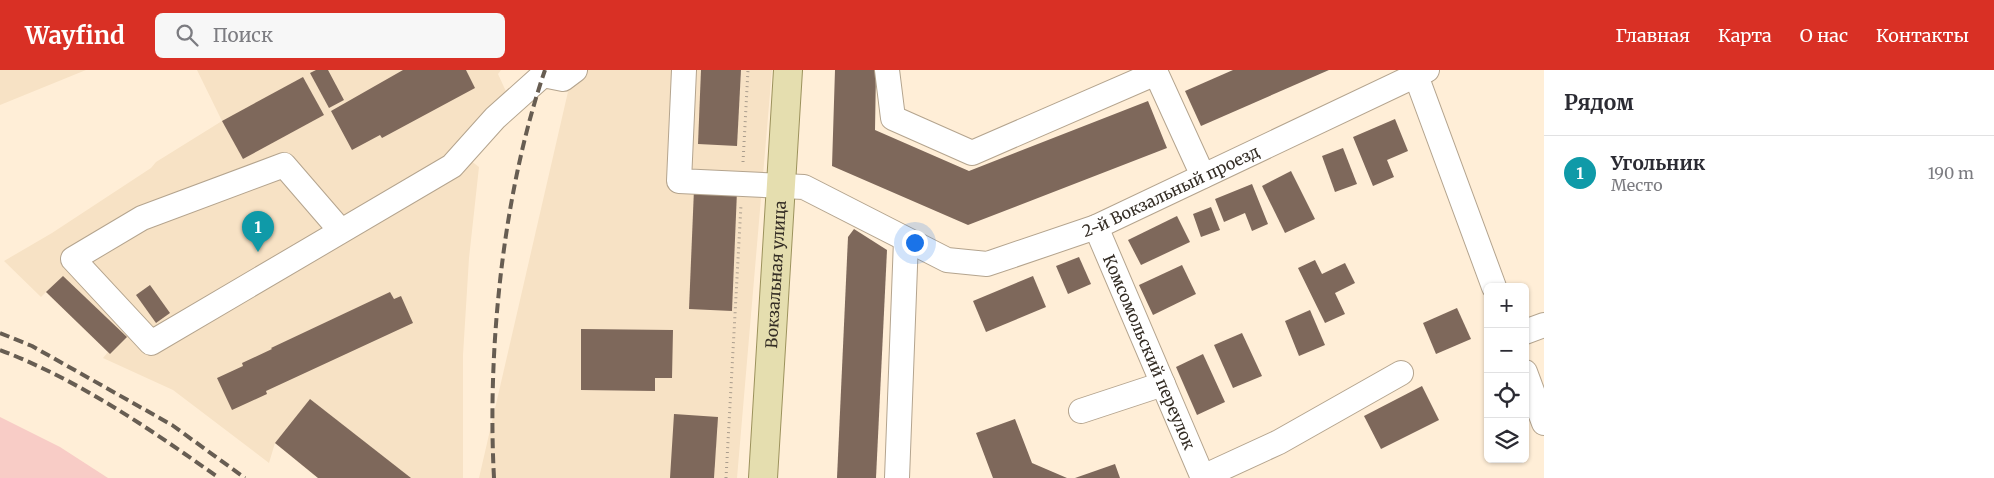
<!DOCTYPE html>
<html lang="ru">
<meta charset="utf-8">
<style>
:root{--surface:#fff;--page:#f7f7f7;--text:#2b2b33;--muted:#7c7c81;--line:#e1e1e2;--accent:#d93025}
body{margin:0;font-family:Merriweather,serif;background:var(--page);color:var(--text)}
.controls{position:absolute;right:15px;bottom:15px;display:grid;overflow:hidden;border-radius:8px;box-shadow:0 1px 4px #0004}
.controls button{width:45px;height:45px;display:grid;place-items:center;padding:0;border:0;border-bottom:1px solid var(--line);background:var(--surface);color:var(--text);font:25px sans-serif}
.you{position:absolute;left:914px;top:172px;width:18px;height:18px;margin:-12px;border:4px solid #fff;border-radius:50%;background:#1a73e8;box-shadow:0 0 0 8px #1a73e833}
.badge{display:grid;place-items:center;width:32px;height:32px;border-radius:50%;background:var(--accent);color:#fff;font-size:16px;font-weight:700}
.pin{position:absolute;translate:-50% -41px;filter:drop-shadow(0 1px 2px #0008)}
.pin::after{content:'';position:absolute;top:26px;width:18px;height:15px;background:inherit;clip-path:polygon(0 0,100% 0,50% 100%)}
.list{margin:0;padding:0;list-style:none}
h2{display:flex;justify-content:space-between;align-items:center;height:65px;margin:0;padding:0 20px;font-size:21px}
h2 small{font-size:16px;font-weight:400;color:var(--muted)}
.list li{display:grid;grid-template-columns:32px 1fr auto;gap:15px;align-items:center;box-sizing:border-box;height:75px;padding:0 20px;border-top:1px solid var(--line)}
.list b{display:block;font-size:19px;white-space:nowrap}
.list p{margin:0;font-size:16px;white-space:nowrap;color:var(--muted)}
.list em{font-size:16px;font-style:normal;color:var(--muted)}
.icon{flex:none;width:28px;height:28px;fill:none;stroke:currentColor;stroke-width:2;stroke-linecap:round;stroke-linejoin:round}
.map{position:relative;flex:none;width:1544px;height:408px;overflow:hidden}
header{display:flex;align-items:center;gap:30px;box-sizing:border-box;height:70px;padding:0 25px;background:var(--accent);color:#fff}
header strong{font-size:24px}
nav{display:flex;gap:28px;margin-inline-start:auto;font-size:18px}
.search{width:350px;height:45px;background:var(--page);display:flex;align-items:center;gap:12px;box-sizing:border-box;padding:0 18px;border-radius:8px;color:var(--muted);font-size:19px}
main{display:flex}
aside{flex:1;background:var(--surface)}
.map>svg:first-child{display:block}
</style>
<header>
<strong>Wayfind</strong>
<div class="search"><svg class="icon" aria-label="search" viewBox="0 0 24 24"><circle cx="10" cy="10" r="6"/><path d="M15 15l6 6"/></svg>Поиск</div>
<nav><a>Главная</a><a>Карта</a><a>О нас</a><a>Контакты</a></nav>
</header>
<main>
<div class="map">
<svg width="1544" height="408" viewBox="0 0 1544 408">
<rect width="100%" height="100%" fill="#ffeed7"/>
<g fill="#f7e2c5">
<polygon points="0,0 86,0 0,35"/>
<polygon points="197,0 501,0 498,4 509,28 477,49 454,78 479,97 469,188 463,285 463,408 318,408 275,373 269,393 173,320 103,288 108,282 46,222 41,227 4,191 52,163 151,98 156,92 222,51"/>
<polygon points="573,0 772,0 737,408 479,408"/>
</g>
<polygon fill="#f8ccc6" points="0,347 60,377 108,408 0,408"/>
<g fill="#7e685b">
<polygon points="316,0 328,0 344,30 329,38 310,3"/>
<polygon points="403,0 466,0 475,18 382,68 380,65 352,80 331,41"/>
<polygon points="701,0 741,0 737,76 698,74"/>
<polygon points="835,0 876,0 875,60 969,101 1148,31 1167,78 968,155 832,96"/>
<polygon points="1233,0 1329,0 1201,56 1185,21"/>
<polygon points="303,7 324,45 243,89 222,51"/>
<polygon points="1395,49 1408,81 1387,90 1394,107 1373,116 1353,67"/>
<polygon points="1343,78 1357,114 1335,122 1322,86"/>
<polygon points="1291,101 1315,149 1285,163 1262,116"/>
<polygon points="1252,114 1268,154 1252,161 1245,143 1224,152 1215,129"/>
<polygon points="694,119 737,121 732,241 689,239"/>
<polygon points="1211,137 1220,160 1201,167 1193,144"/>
<polygon points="1177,146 1190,172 1141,195 1128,170"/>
<polygon points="854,159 887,180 876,408 837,408 848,167"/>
<polygon points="1079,187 1091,214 1068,224 1056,196"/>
<polygon points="1315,190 1322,204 1345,193 1355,213 1335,223 1345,244 1325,253 1298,198"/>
<polygon points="1182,195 1196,224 1153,245 1139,215"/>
<polygon points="63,206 127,267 110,284 46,222"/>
<polygon points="1033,206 1046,237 986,262 973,231"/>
<polygon points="150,215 170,243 156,253 136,225"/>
<polygon points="390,222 394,229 401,226 413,253 266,321 267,324 232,340 217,308 243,296 242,293 272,279 271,278"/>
<polygon points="1457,238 1471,269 1436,284 1423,253"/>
<polygon points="1310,240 1325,275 1299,286 1285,251"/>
<polygon points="581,259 673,260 672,308 655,308 655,321 581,320"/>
<polygon points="1242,263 1262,306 1233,318 1214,275"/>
<polygon points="1203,284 1225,332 1197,345 1176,297"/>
<polygon points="1422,316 1439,350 1381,379 1364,346"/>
<polygon points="310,329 411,408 318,408 275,373"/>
<polygon points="674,344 718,347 714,408 670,408"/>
<polygon points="1015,349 1032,393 1067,408 993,408 976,363"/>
<polygon points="1115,394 1120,408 1075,408"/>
</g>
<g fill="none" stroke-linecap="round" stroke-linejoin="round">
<defs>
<g id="minor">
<path id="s1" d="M684,0L679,111L804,117L947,190L987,194L1096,157L1427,0"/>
<polyline points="887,0 893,48 972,83 1156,3 1203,106"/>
<polyline points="1414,0 1494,217"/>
<path id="s2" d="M1096,157L1203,408"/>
<polyline points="341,161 284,95 142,148 73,189 151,273 452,96 495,48 543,5 563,9 575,0"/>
<polyline points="1525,262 1544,255"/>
<polyline points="1525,302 1544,353"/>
<polyline points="1081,341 1163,314"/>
<polyline points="1203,407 1279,372 1401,303"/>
<polyline points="897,408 906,170"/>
</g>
<g id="major">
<path id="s3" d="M763,408L788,0"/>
</g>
</defs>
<use href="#minor" stroke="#b4a48e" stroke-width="26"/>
<use href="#major" stroke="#9c925c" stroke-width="30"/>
<g stroke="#aa9d8d" stroke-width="3" stroke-dasharray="1 4" stroke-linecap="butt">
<polyline points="743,92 748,0"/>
<polyline points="726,408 741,135"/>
</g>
<use href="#minor" stroke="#fff" stroke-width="24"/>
<use href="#major" stroke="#e5deaf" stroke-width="28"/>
<g stroke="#675d52" stroke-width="4" stroke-dasharray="10 5" stroke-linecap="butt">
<polyline points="0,263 32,276 172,355 245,408"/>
<path d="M0,280C79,310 150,359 219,408"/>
<path d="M494,408C487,279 503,122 545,0"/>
</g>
</g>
<g text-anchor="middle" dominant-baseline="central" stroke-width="5" stroke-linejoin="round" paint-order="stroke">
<g font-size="16" fill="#342d25" stroke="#ffeed7">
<text stroke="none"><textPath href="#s1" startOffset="635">2-й Вокзальный проезд</textPath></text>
<text stroke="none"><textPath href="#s3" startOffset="204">Вокзальная улица</textPath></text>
<text stroke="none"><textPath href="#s2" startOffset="136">Комсомольский переулок</textPath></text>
</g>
</g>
</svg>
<div class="controls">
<button>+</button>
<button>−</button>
<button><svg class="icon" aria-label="locate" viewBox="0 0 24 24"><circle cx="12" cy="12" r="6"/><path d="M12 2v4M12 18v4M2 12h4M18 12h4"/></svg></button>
<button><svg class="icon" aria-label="layers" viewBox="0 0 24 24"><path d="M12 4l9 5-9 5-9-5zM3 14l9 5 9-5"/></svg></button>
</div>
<div class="you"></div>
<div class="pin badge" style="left:258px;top:182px;background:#0f9aa8">1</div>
</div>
<aside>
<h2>Рядом<small></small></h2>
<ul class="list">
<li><span class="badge" style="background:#0f9aa8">1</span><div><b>Угольник</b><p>Место</p></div><em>190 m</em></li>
</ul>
</aside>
</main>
